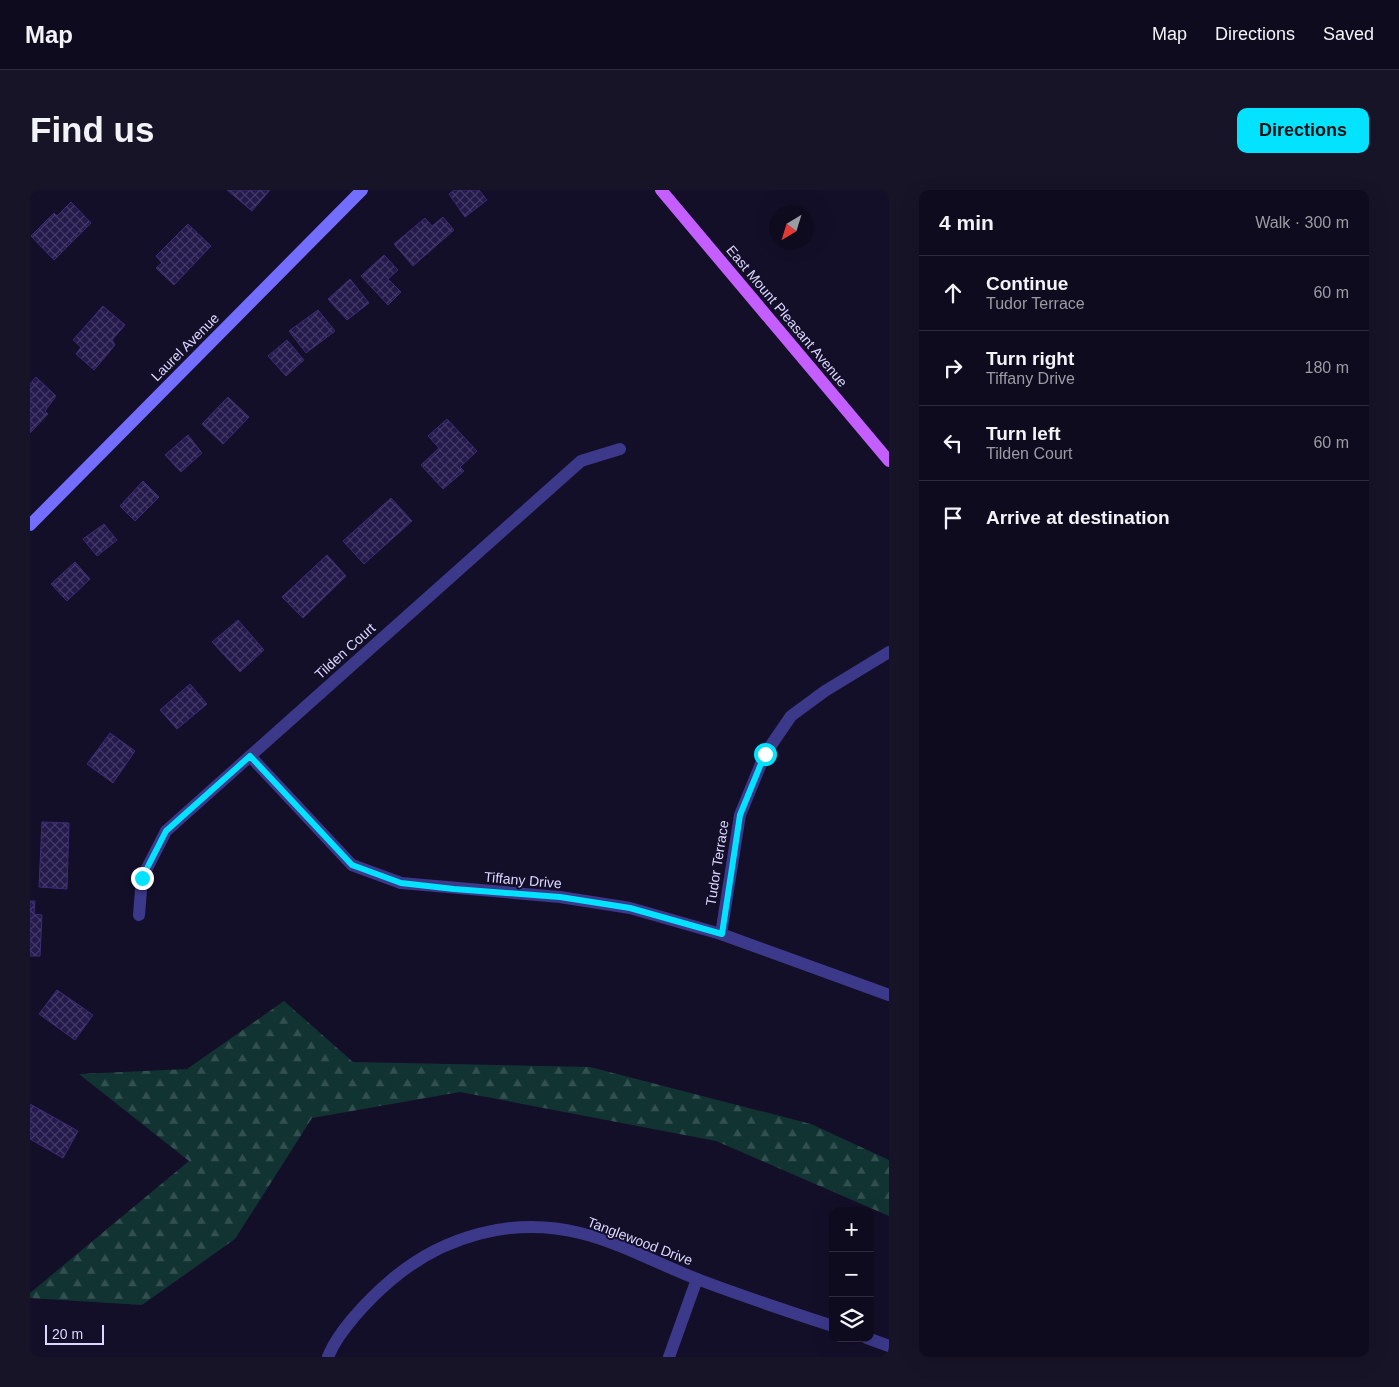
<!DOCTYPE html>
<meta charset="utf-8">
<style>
:root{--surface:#0f0b1f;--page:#181428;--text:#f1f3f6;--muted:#9b9ba4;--line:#2f2b3d;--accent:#03e3ff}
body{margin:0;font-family:Arial,sans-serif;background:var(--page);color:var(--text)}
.controls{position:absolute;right:15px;bottom:15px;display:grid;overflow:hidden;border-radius:10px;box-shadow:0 5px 20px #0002}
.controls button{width:45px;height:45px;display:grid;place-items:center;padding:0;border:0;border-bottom:1px solid var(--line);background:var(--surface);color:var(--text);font:25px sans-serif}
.compass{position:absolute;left:739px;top:15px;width:45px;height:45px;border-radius:50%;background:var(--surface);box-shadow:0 5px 20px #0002;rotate:218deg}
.scale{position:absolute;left:15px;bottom:12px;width:59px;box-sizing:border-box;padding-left:5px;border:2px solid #dcd7ff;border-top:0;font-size:14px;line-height:18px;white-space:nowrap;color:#dcd7ff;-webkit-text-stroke:4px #140f29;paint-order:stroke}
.stop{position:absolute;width:15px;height:15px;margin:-11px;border:4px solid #03e3ff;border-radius:50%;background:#fff}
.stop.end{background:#03e3ff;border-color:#fff;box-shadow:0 1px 5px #0008}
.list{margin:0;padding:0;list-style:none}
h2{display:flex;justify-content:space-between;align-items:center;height:65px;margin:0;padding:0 20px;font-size:21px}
h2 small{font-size:16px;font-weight:400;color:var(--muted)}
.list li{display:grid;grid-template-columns:32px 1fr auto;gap:15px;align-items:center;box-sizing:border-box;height:75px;padding:0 20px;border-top:1px solid var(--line)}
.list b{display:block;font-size:19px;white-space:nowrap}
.list p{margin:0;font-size:16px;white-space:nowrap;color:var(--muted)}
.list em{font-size:16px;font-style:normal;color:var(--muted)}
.icon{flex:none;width:28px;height:28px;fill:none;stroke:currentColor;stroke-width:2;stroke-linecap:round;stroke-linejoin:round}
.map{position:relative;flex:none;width:859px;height:1167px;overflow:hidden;border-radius:10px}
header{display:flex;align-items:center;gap:30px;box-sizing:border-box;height:70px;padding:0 25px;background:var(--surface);border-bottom:1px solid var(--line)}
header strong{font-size:24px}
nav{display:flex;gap:28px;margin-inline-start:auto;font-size:18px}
.intro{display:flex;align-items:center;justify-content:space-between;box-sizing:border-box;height:120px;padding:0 30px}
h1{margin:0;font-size:35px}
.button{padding:12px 22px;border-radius:10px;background:var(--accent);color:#111;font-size:18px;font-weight:700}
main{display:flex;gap:30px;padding:0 30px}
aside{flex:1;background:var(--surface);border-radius:10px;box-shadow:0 5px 20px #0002}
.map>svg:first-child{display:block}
</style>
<header>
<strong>Map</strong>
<nav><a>Map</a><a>Directions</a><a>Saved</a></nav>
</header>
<div class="intro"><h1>Find us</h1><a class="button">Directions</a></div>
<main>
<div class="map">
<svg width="859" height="1167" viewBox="0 0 859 1167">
<defs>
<pattern id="forest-firs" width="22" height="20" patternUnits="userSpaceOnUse" patternTransform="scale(1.25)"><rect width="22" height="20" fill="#113332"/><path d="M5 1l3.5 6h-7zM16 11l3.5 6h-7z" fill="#335051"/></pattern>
<pattern id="building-cross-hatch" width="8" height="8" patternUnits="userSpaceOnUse" patternTransform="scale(1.25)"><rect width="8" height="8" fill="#241a4b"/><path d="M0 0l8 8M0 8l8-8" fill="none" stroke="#433b66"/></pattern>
</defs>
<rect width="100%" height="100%" fill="#140f29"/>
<polygon fill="url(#forest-firs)" points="254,811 323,872 560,877 781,934 859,970 859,1026 686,951 430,902 282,928 205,1049 112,1115 0,1108 0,1103 159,971 49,884 157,879"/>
<g fill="url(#building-cross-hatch)" stroke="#3b2b78">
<polygon points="197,0 240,0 222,21"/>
<polygon points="424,0 449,0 457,10 435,27 419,4"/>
<polygon points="41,12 61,33 24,70 1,46 24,23 27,26"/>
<polygon points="413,27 424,40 383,76 364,54 395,28 402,36"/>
<polygon points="158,34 181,56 144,95 126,78 132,73 126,66"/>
<polygon points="354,65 368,80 358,89 371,102 358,115 331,86"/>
<polygon points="320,89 339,113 317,130 298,109"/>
<polygon points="73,116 95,135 82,150 85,155 64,180 46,164 51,157 43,150"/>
<polygon points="288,120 305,141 276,163 259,141"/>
<polygon points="257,150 274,170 256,186 238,166"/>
<polygon points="6,187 26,206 15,221 18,224 0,243 0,194"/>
<polygon points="198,207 219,227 193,254 172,234"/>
<polygon points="417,229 447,261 430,277 434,281 413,299 391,275 409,258 398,246"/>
<polygon points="158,245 172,263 151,282 135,265"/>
<polygon points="113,291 129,307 105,331 90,316"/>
<polygon points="361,308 382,331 334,374 313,351"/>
<polygon points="74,334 87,350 67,366 53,349"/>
<polygon points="297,365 316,386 273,428 252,407"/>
<polygon points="45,372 60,389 37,411 21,394"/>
<polygon points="208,430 234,460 210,482 182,452"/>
<polygon points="160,494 177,514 147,539 130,520"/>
<polygon points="80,543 105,561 83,593 57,574"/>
<polygon points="12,632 39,633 37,699 9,697"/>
<polygon points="0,711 5,711 4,724 12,725 10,766 0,766"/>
<polygon points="27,800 63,825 45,850 9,824"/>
<polygon points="0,914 48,941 33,968 0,949"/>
</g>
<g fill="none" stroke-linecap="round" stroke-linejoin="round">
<g stroke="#3c388a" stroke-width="12">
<polyline points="220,566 322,675 371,693 530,707 600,718 691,744 859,805"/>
<polyline points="109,725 112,688 136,641 551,271 590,259"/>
<polyline points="691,744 710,625 735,564 761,526 795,501 859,462"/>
<polyline points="837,1148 859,1156"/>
<path d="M298,1167C308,1141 339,1109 360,1091C412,1046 483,1026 550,1043C591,1053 628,1074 667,1089C712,1106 757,1121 803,1136"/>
<polyline points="639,1167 667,1089"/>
</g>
<polyline stroke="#736eff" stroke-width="12" points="0,335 332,0"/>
<polyline stroke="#c45eff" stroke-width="12" points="631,0 859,271"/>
</g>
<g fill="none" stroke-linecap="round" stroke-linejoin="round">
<polyline stroke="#03e3ff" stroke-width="6" points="112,688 136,641 220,566 322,675 371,693 424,699 530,707 600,718 692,744 710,625 735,564"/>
</g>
<g text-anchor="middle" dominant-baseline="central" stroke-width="4" stroke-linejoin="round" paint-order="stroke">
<g font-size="14" fill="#dcd7ff" stroke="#140f29">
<text transform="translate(757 126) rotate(50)">East Mount Pleasant Avenue</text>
<text transform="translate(155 157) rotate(-45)">Laurel Avenue</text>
<text transform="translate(315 461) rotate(-42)">Tilden Court</text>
<text transform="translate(687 673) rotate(-81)">Tudor Terrace</text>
<text transform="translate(493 690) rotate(5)">Tiffany Drive</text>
<text transform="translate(610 1051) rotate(21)">Tanglewood Drive</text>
</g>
</g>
</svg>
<div class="controls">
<button>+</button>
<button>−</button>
<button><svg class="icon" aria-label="layers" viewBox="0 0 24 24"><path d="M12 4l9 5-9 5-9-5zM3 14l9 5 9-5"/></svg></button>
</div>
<svg class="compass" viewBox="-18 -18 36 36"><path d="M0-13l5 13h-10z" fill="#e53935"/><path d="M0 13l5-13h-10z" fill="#9b9ba4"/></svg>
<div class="scale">20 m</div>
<div class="stop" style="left:735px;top:564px"></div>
<div class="stop end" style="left:112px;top:688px"></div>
</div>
<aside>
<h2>4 min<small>Walk · 300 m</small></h2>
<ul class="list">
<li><svg class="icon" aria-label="ahead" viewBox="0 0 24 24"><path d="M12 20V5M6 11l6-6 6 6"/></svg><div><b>Continue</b><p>Tudor Terrace</p></div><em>60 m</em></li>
<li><svg class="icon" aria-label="right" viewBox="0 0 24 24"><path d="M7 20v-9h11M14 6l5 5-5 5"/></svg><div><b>Turn right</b><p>Tiffany Drive</p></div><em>180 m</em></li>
<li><svg class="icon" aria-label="left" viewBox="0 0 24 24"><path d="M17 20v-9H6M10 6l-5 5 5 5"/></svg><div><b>Turn left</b><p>Tilden Court</p></div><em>60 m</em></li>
<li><svg class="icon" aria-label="arrive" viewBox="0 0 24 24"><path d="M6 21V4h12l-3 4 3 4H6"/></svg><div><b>Arrive at destination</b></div></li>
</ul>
</aside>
</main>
